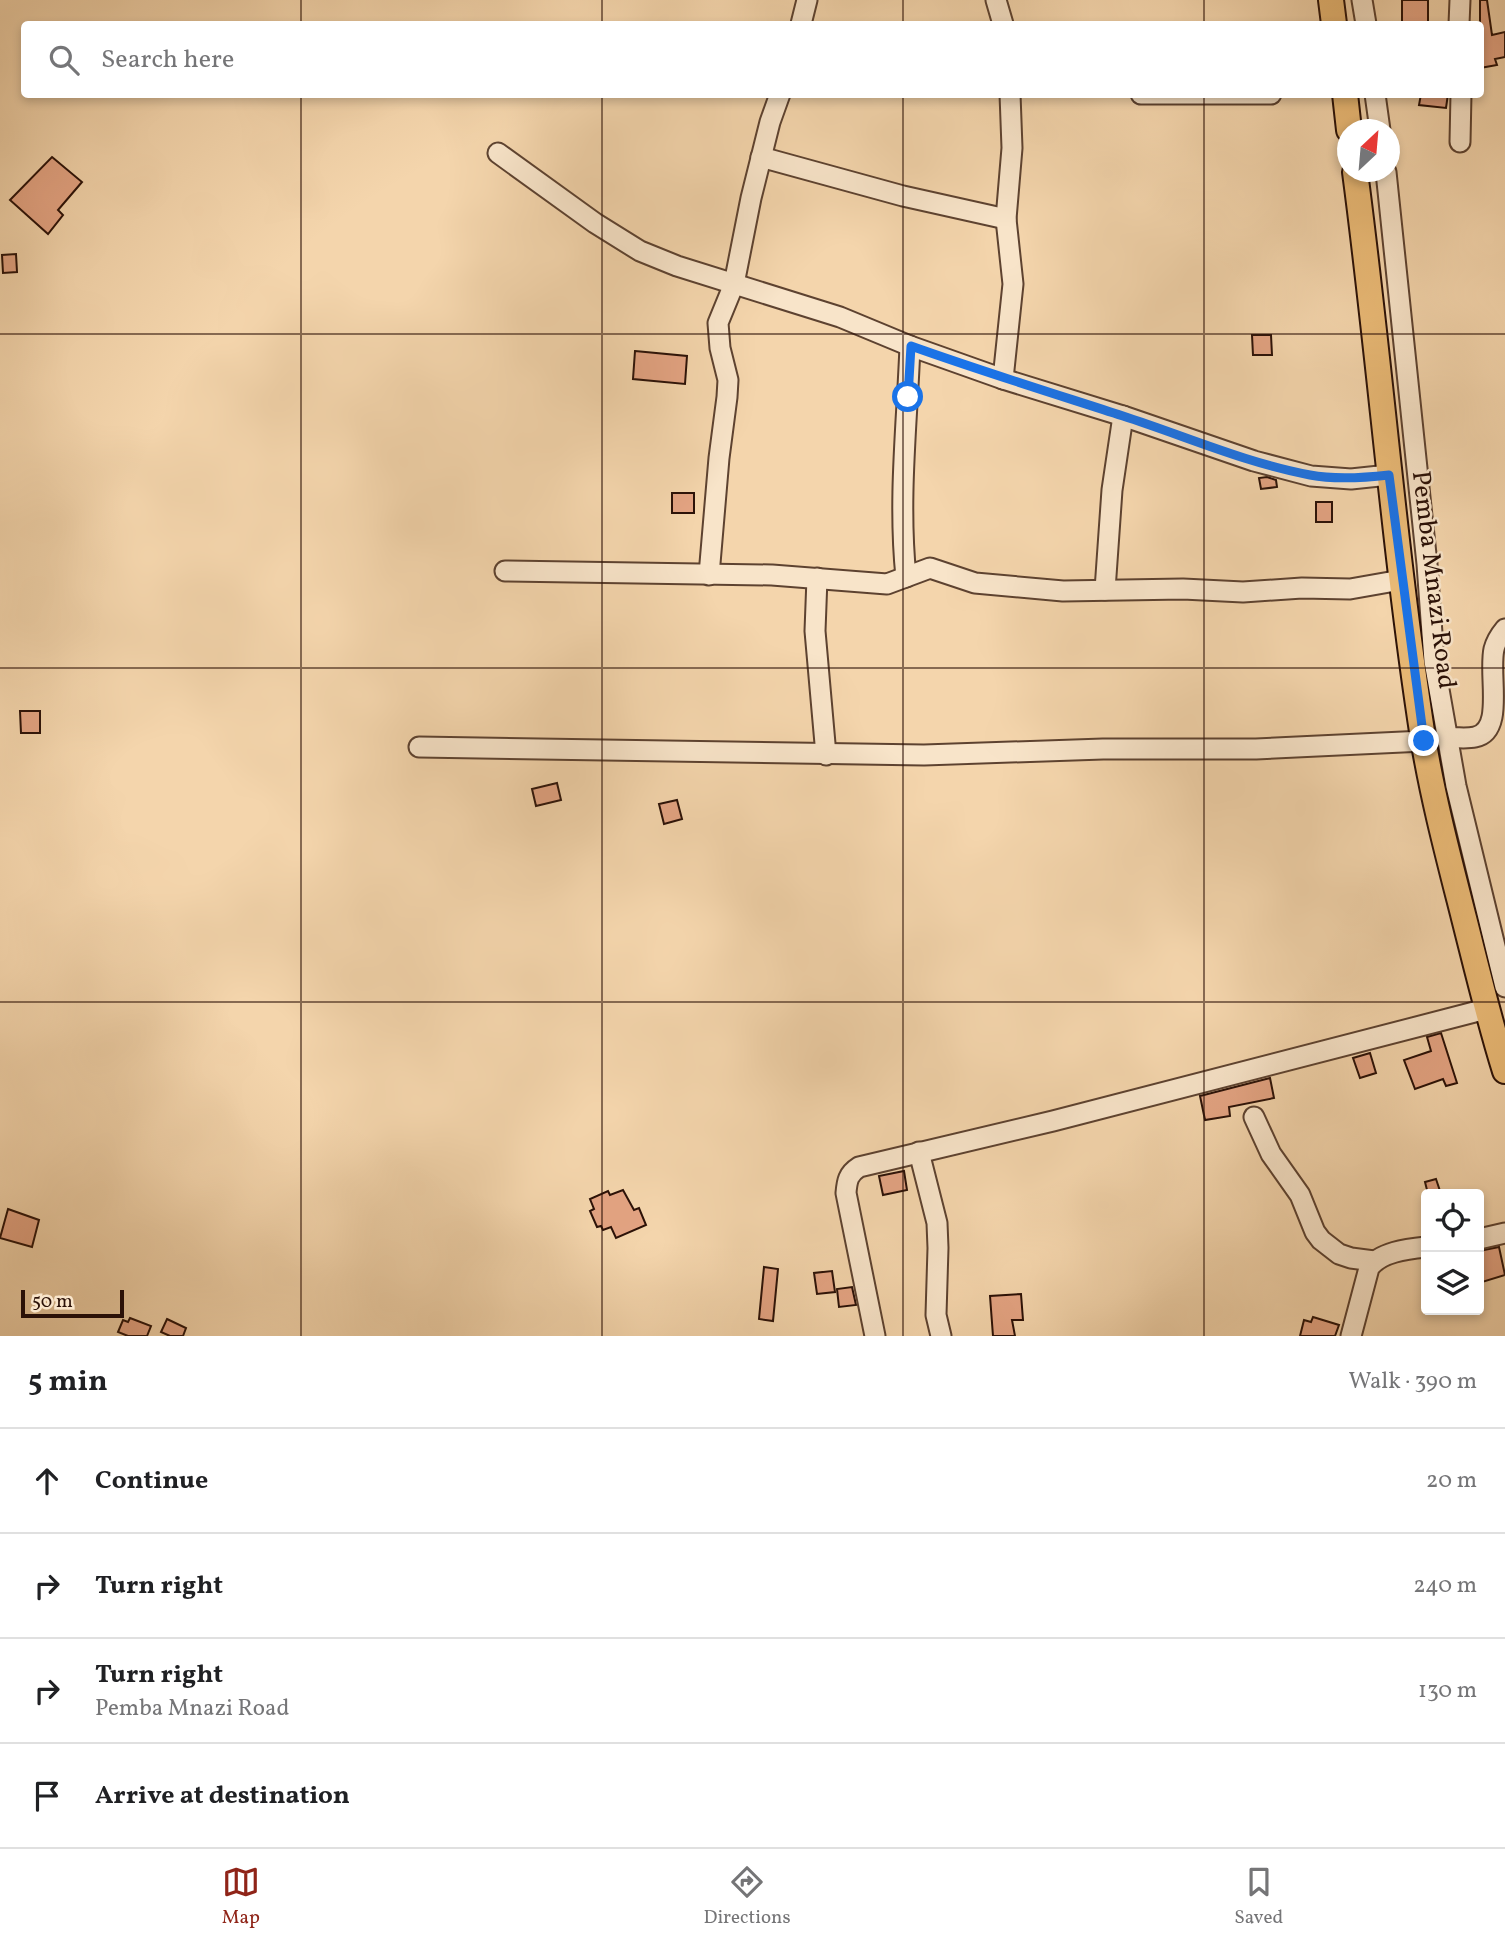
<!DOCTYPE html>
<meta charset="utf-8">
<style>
:root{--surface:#fff;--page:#f6f6f6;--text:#202124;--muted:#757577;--line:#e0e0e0;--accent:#8f2418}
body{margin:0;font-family:Vollkorn,serif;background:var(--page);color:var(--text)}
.controls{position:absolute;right:21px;bottom:21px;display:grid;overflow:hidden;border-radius:7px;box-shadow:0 4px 10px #0003}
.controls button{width:63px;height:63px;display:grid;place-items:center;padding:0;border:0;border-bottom:2px solid var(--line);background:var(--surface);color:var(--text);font:35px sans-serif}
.compass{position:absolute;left:1337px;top:119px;width:63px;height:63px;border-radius:50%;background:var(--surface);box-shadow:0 4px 10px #0003;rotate:26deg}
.scale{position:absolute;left:21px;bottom:18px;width:103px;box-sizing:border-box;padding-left:7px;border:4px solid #2b1107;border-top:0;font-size:19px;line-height:24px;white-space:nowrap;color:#2b1107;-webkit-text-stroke:5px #f8e4c9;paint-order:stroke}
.stop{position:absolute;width:21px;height:21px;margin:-16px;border:5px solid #1a73e8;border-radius:50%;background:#fff}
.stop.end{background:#1a73e8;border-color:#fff;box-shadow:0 2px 7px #0008}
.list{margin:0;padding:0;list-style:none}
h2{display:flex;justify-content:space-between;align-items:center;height:91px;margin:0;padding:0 28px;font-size:30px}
h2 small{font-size:23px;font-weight:400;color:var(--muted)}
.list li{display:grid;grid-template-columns:46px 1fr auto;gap:21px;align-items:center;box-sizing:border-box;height:105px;padding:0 28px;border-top:2px solid var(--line)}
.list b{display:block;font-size:26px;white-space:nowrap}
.list p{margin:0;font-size:23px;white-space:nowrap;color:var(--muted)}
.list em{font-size:23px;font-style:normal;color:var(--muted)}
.icon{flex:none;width:38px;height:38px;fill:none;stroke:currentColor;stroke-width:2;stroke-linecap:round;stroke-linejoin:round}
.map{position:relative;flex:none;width:1505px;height:1336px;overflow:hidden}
.search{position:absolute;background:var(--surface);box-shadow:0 4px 10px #0003;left:21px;right:21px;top:21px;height:77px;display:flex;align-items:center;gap:18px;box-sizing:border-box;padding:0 24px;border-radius:7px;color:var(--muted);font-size:26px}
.sheet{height:511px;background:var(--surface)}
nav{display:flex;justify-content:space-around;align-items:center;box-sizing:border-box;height:98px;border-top:2px solid var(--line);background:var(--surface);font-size:19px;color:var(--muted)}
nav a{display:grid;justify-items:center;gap:4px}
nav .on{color:var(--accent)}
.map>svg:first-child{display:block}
</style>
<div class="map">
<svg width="1505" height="1336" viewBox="0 0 1505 1336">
<rect width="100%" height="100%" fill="#f4d5ac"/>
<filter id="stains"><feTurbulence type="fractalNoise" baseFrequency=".00286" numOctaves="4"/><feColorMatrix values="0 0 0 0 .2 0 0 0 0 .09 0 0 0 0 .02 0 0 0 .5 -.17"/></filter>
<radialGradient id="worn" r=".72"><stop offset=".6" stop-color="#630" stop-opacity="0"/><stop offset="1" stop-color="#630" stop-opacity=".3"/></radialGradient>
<g fill="#e4a483" stroke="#2b1107" stroke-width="2">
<rect x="1402" y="0" width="26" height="24"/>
<polygon points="1480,0 1487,0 1492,35 1505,32 1505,57 1495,59 1497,65 1480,68"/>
<polygon points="1421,94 1448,94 1446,108 1419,105"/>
<polygon points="52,157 82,182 58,210 63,215 48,234 10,200"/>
<polygon points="16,254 17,272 3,273 2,255"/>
<polygon points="1252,335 1271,335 1272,355 1253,355"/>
<polygon points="635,351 687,356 685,384 633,379"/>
<polygon points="1267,477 1276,480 1277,487 1261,489 1259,478"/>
<rect x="672" y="493" width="22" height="20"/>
<rect x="1316" y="502" width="16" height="20"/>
<polygon points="20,711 40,711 40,733 21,733"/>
<polygon points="557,783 561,800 536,806 532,789"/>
<polygon points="677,800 682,819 664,824 659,804"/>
<polygon points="1441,1033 1457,1083 1446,1086 1443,1079 1415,1089 1404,1060 1431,1051 1427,1037"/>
<polygon points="1370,1053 1376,1073 1360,1078 1353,1058"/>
<polygon points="1270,1078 1274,1098 1229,1107 1230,1116 1205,1120 1200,1096"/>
<polygon points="904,1171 907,1190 883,1195 879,1176"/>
<polygon points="1436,1179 1441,1194 1428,1194 1425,1182"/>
<polygon points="623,1190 634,1210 639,1208 646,1225 616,1238 611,1227 603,1230 601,1226 597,1227 590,1211 594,1209 590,1199 608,1191 610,1195"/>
<polygon points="8,1209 39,1220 32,1247 0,1238"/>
<polygon points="1499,1247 1505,1275 1479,1283 1479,1251"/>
<polygon points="764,1267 778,1269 773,1321 759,1319"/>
<polygon points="832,1271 835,1292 817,1294 814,1273"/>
<polygon points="852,1287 856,1305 839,1307 837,1289"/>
<polygon points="1021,1294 1023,1320 1012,1320 1015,1336 993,1336 990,1296"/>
<polygon points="1313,1317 1339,1325 1335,1336 1300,1336 1304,1320 1311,1322"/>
<polygon points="130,1318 151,1326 147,1336 128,1336 118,1332 123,1320 128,1322"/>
<polygon points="167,1319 186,1328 183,1336 170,1336 161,1332"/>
</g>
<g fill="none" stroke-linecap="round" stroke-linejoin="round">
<defs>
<g id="minor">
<polyline points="996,0 1003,24"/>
<polyline points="1362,0 1366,24"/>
<polyline points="801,24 807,0"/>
<polyline points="1459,24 1460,0"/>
<polyline points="1141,94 1271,94"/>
<polyline points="1375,94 1380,130"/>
<polyline points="1460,142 1461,94"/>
<polyline points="498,153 595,223 640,251 677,266 840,317 910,346 1003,379 1123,416 1254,461 1311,476 1351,479 1389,475"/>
<polyline points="761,157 903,196 1006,219"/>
<polyline points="1386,172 1427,564 1434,661 1456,786 1505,987"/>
<polyline points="1003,379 1013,284 1006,219 1012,148 1010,94"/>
<polyline points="505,571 772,575 887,584 930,568 975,583 1063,591 1183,589 1243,592 1302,588 1350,589 1401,580"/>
<polyline points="709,575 719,458 727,397 728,380 720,348 718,323 734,284 751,198 770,122 780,94"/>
<path d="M906,577C898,500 907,424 910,346"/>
<polyline points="817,578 815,631 826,755"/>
<polyline points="1105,590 1112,490 1123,416"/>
<path d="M1447,738C1456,737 1466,739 1475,737C1505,731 1488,675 1494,649C1496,641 1500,635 1505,629"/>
<polyline points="419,747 924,755 1103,749 1256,749 1424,741"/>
<polyline points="1254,1117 1271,1154 1300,1195 1315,1232 1321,1240 1339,1254 1351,1258 1374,1261"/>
<polyline points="919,1152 937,1223 938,1248 936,1315 941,1336"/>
<polyline points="1479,1239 1505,1233"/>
<path d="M875,1336L846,1193C847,1181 848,1174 859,1167L1053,1121L1486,1009"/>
<path d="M1351,1336L1369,1268C1380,1252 1407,1249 1426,1247"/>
</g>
<g id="major">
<polyline points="1331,0 1334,24"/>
<polyline points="1345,94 1349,130"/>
<path d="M1355,172C1380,360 1394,550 1423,738C1433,799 1449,859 1464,918C1477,969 1489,1020 1505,1071"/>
</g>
</defs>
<use href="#minor" stroke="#5d4230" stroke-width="23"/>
<use href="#major" stroke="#2b1107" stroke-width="28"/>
<use href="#minor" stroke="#f8e4c9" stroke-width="19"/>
<use href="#major" stroke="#eaba76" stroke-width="24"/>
</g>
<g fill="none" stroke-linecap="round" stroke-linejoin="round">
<path stroke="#1a73e8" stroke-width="9" d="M908,397L911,346C981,371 1052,393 1123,416C1185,436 1246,463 1310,475C1336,480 1363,478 1389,475L1424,741"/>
</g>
<path fill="none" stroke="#2b1107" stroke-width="2" stroke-opacity="0.55" d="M301,0V24M602,0V24M903,0V24M1204,0V24M301,94V1336M602,94V1336M903,94V1336M1204,94V1336M0,334H1505M0,668H1505M0,1002H1505"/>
<g text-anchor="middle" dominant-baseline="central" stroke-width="5" stroke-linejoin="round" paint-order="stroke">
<g font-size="26" fill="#2b1107" stroke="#f8e4c9">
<text transform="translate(1433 580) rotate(83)">Pemba Mnazi Road</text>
</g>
</g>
<rect width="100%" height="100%" filter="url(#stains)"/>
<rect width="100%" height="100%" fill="url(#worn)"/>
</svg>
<div class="controls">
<button><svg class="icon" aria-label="locate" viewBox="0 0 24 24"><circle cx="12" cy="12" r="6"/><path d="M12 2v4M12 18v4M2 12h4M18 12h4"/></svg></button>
<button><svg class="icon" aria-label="layers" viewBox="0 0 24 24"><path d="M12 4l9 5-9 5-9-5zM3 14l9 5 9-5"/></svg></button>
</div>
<svg class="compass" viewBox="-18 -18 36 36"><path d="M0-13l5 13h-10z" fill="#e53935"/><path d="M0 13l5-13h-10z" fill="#757577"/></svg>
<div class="scale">50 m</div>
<div class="stop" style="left:908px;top:397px"></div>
<div class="stop end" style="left:1424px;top:741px"></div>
<div class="search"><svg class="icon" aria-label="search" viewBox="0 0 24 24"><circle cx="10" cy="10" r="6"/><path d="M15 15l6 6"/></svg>Search here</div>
</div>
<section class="sheet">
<h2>5 min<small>Walk · 390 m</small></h2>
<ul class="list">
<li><svg class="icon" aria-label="ahead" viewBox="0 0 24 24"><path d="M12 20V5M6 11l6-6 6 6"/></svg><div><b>Continue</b></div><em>20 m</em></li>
<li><svg class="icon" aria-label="right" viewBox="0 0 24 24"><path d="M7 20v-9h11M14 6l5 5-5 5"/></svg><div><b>Turn right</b></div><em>240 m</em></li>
<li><svg class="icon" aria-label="right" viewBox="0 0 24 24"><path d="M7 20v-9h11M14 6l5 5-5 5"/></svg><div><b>Turn right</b><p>Pemba Mnazi Road</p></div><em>130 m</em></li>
<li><svg class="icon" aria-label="arrive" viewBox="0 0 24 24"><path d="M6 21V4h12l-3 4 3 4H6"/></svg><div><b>Arrive at destination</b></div></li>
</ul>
</section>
<nav>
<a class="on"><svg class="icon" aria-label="map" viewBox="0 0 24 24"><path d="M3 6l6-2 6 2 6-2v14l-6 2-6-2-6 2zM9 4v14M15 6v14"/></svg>Map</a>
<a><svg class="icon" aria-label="directions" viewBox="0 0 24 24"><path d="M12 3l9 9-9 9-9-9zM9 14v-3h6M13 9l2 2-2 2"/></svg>Directions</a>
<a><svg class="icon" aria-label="saved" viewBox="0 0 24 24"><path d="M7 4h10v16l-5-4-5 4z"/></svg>Saved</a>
</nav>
